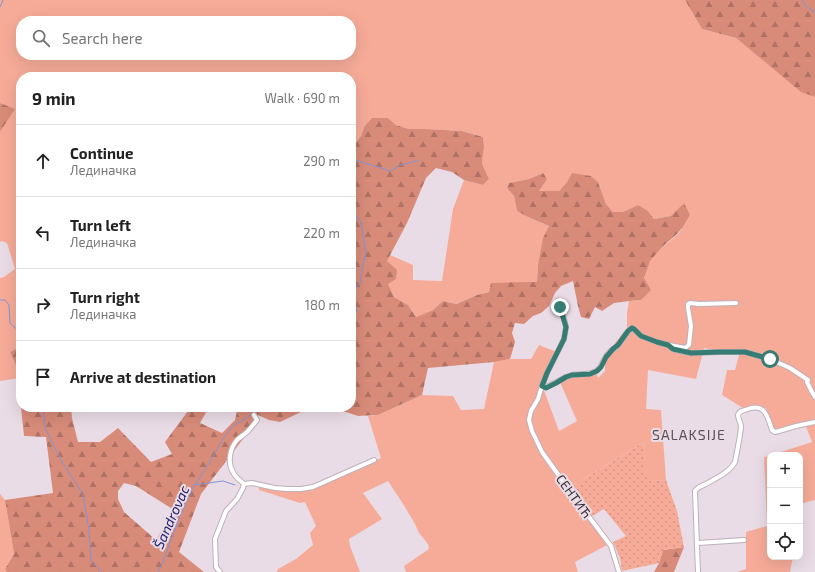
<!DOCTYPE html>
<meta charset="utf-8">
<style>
:root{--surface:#fff;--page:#f6f6f6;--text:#222;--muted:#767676;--line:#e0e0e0}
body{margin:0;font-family:"Exo 2",sans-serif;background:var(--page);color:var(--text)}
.controls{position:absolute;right:12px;bottom:12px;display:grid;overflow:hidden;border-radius:8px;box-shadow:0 4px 16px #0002}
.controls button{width:36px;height:36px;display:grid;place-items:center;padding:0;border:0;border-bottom:1px solid var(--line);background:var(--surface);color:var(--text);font:20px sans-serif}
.stop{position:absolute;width:12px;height:12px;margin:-9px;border:3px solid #367c72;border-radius:50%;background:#fff}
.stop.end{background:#367c72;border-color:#fff;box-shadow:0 1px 4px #0008}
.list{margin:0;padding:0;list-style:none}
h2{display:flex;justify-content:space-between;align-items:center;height:52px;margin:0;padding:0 16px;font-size:17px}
h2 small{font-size:13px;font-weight:400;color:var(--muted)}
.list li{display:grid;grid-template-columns:26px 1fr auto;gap:12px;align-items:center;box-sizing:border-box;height:72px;padding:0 16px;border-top:1px solid var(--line)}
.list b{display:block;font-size:15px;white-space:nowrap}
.list p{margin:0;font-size:13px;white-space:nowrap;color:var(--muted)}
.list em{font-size:13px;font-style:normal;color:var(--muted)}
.icon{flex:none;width:22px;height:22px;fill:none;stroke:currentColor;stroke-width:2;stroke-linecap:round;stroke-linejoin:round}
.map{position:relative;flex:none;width:815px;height:572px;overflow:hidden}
.search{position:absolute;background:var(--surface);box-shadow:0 4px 16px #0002;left:16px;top:16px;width:340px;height:44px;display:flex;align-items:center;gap:10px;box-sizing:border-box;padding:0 14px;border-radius:16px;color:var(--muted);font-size:15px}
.panel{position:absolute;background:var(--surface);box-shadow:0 4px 16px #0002;left:16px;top:72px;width:340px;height:340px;border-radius:16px}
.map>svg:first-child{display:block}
</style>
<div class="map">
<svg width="815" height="572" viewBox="0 0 815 572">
<defs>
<pattern id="forest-firs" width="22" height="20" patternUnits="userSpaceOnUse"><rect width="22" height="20" fill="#d88b79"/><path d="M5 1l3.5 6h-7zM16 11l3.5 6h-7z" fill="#b07264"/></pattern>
<pattern id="park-dots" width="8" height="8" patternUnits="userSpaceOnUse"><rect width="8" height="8" fill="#f6ab98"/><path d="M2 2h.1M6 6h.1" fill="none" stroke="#d39383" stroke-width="1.8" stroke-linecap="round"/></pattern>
</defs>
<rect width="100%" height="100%" fill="#eadce6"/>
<g fill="#f6ab98" fill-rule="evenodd">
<path d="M0,0H685L702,29L736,38L801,91L815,97V500L800,504V455H772L812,442L805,424L774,431L766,408H743L722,395L727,370H735L739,355L704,348L696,379L648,370L646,409L661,410L666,480L653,481L643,469L646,459L644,442L567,489L587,519L609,544L575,562L578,572H406L404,566L429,549L428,544L419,533L414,522L403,504L388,481L363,493L382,519L349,539L350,546L360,572H277L278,569L296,559L313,545L310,533L316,526L305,502L300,503L259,490L258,486L297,490L302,486H316L381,458L368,416L378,415L422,395L453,396L461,410L484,409L494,362L510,359H531L539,345L557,352L544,375L542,385L559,431L577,421L559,380L596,371L598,378L605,371V363L615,343L627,328V313L629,301L641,300C643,289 644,270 650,260C657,249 669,243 678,234C683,228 686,222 690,215L671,216L654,219L647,210L638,205L623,212H613L606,204L598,182L591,176L572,174L567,182L559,191H538L543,173L529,179L509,183L507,188L514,196L517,211L528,217L549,226L538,265L537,283L524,282L477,295L455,304L443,301L433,310L416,317L408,305L394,297L387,284V261L390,255L413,265V280L442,281L453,209L464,180L483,185L489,179L482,163L484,147L483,137L462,131L426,129H409L396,125L388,118L364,127L361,136L351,149V77H21V346L10,352L18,370L19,378L0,381V278L4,277L15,269L7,243L2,241L0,242V132L14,109L0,103ZM21,21H351V55H21Z"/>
<polygon points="770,456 770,557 793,557 790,572 737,572 746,569 746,532 767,526 764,457"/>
<polygon points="0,494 5,500 14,554 5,569 7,572 0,572"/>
</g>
<g fill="url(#forest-firs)" fill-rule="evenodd">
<polygon points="685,0 815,0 815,97 801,92 736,38 702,29"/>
<polygon points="0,103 15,109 0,132"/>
<path d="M372,118H388L396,125L409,129H426L462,131L483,137L484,147L482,163L489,179L483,185L464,180L452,172L436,168L426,178L407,223L387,261L397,270L396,279L388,284L394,297L408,305L416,317L433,310L443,301L456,304L477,295L489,292L491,283L524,282H537L538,265L543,238L549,226L528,217L517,211L514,196L507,188L509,183L529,179L543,173L547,179L539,191H559L567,182L572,173L591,176L598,182L606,204L613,212H623L638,205L647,210L654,219L671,216L684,203L690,215L683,227L677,234L662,247L650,261L644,278L651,290L641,300L629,301L614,303L602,311L595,307L589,319L581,317L578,306L573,281L561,286L555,293L549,306L541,313L533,316L524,324L515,323L512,333L515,342L510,359L494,362L428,368L422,395L378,415L358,416L340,410H314L301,412L280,422L269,420L258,415L257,423L246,435L201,494L179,552L204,572H7L5,569L14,554L5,500L53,493L46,437L24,436L21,407H71L72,418L78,442H100L118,428L151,462L172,454L165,442L191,407H198L208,409L200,423L222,433L235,420L238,407H351V149L361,136L364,127ZM124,483L136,486L174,510L156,540L124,512L118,499V491Z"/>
<polygon points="21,346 21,405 18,370 10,352"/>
<polygon points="684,547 674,572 654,572 659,563 663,550"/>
</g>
<polygon fill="url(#park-dots)" points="644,442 646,459 644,469 653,481 666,480 677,511 684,547 663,550 659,563 622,571 620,558 613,542 626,536 604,509 587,519 567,489"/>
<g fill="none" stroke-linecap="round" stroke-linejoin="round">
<g stroke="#8493d4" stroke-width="1">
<polyline points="802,0 806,6 815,12"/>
<polyline points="0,7 3,0"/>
<polyline points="351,165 355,160 391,171 398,166 419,160"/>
<polyline points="351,210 361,222 366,253 362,270 360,283 351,295"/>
<polyline points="351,298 357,311 351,316"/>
<polyline points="0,300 5,300 9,305 10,323 21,333"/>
<polyline points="43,407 45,428 62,462 83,494 89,530 91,561 102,572"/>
<polyline points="195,485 209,463 225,436 234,425 247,418 257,407"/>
<polyline points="158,572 162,564 180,516 194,485 223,481 235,485"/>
</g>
<defs>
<g id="street">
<polyline points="669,345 685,348 689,345 691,326 688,308 688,304 690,303 699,304 736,303"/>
<polyline points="542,386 547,373 564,339 566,327 561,307 558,301"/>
<polyline points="244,484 252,483 275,488 287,489 301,489 313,487 374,460"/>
<polyline points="698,543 744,540"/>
<path d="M220,572L216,567L215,539L226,511L237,499L243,488L244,484C240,480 235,477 233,472C227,462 230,448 237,440C240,437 244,435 247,432C251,428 254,424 257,420L254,415"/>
<path d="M619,572L611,546L577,501L542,452L532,431L529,420L531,411L538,399L542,386L546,387C554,384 564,377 572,375C580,373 589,376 596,371C601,368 602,363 605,358C607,355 610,351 613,349C617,347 615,349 618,345C623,340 625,333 632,328L634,329L641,336L657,342L668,345L673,349L680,351L691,353L720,352H745L770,359L790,368L808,380L807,382L812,392L815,397"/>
<path d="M698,572L695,491C698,487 701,486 706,484C716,478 730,472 735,462C737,451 740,438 741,427C741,423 738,419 738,415C739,411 742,411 745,410C765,402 767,415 772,430L775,432L779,431L796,426L815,422"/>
</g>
</defs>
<use href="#street" stroke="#bdb0ba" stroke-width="6"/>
<use href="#street" stroke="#fff" stroke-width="4"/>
</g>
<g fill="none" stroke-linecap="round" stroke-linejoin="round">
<polyline stroke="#367c72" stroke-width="5" points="560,307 566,327 564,339 547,373 542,386 546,388 556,383 566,377 572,375 590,374 597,371 601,367 606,357 613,349 618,345 628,331 632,328 634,329 641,336 657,342 668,345 673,349 691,353 720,352 745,352 770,359"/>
</g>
<g text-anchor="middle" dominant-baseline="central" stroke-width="4" stroke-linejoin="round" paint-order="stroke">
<g font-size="13" fill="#332e32" stroke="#eadce6">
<text transform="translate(574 496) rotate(54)">СЕНТИЋ</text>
</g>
<g font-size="14" letter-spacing="1" fill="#5a4e57" stroke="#eadce6">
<text x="689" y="434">SALAKSIJE</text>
</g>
<g font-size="14" font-style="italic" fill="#1d206c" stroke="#eadce6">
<text transform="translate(171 517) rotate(-66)">Šandrovac</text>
</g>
</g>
</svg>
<div class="controls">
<button>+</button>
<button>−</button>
<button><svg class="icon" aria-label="locate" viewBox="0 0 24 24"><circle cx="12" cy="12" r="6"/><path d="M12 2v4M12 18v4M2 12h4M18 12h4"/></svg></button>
</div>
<div class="stop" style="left:770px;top:359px"></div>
<div class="stop end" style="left:560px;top:307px"></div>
<div class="search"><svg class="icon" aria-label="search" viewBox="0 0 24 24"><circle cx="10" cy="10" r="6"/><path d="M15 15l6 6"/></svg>Search here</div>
<section class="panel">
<h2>9 min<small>Walk · 690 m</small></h2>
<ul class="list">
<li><svg class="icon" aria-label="ahead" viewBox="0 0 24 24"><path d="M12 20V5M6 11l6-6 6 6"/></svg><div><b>Continue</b><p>Лединачка</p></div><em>290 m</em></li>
<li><svg class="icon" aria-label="left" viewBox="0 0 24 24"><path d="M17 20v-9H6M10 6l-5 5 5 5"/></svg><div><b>Turn left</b><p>Лединачка</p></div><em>220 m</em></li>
<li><svg class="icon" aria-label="right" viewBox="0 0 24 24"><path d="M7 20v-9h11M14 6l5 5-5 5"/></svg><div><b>Turn right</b><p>Лединачка</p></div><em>180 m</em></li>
<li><svg class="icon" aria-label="arrive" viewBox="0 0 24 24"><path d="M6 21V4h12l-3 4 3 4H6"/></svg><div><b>Arrive at destination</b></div></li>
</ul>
</section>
</div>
